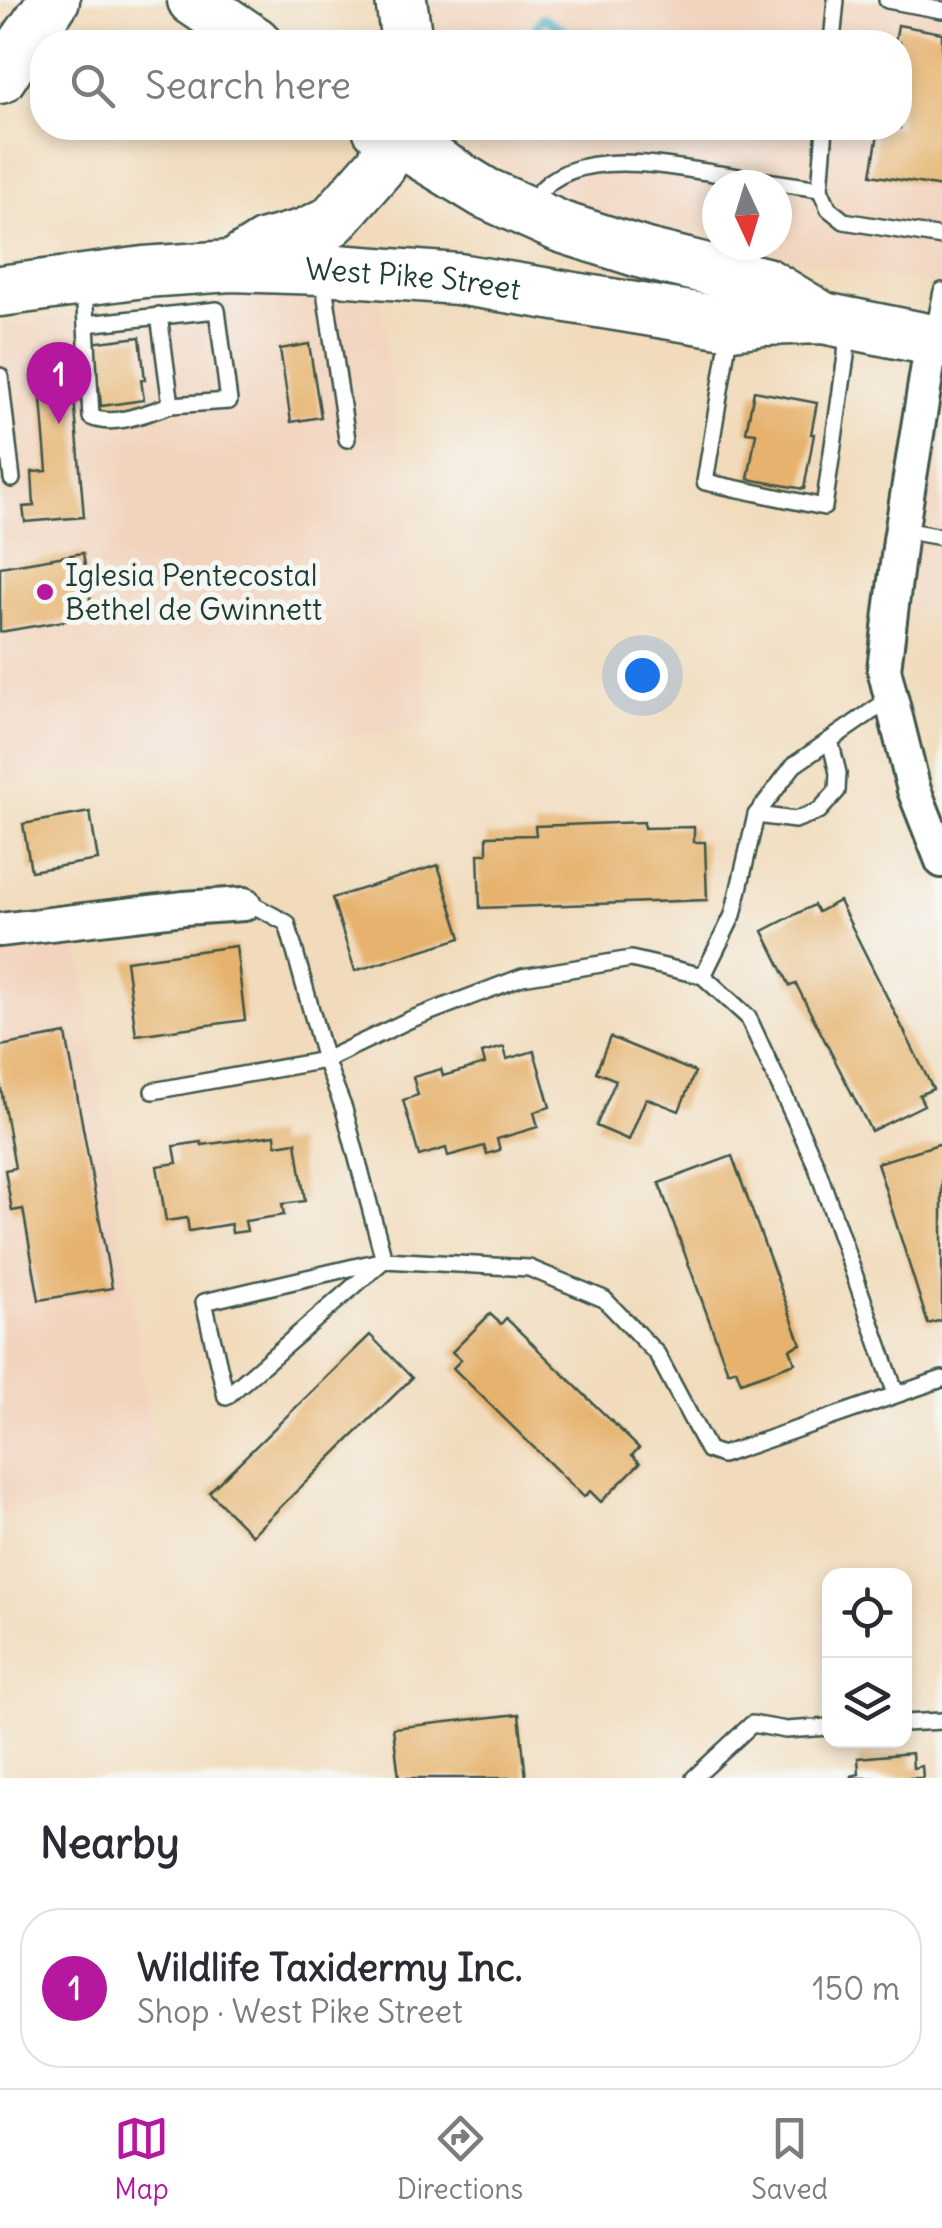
<!DOCTYPE html>
<meta charset="utf-8">
<style>
:root{--surface:#fff;--page:#f2f2f3;--text:#2b2b33;--muted:#7c7c81;--line:#e1e1e2;--accent:#b5179e}
body{margin:0;font-family:Delius,sans-serif;background:var(--page);color:var(--text)}
.controls{position:absolute;right:30px;bottom:30px;display:grid;overflow:hidden;border-radius:20px;box-shadow:0 5px 15px #0003}
.controls button{width:90px;height:90px;display:grid;place-items:center;padding:0;border:0;border-bottom:2px solid var(--line);background:var(--surface);color:var(--text);font:50px sans-serif}
.compass{position:absolute;left:702px;top:170px;width:90px;height:90px;border-radius:50%;background:var(--surface);box-shadow:0 5px 15px #0003;rotate:176deg}
.you{position:absolute;left:642px;top:675px;width:35px;height:35px;margin:-25px;border:8px solid #fff;border-radius:50%;background:#1a73e8;box-shadow:0 0 0 15px #1a73e833}
.badge{display:grid;place-items:center;width:65px;height:65px;border-radius:50%;background:var(--accent);color:#fff;font-size:32px;font-weight:700}
.pin{position:absolute;translate:-50% -82px;filter:drop-shadow(0 2px 5px #0008)}
.pin::after{content:'';position:absolute;top:52px;width:35px;height:30px;background:inherit;clip-path:polygon(0 0,100% 0,50% 100%)}
.list{margin:0;padding:0;list-style:none}
h2{display:flex;justify-content:space-between;align-items:center;height:130px;margin:0;padding:0 40px;font-size:42px}
h2 small{font-size:32px;font-weight:400;color:var(--muted)}
.list li{display:grid;grid-template-columns:65px 1fr auto;gap:30px;align-items:center;box-sizing:border-box;height:160px;margin:0 20px 20px;padding:0 20px;border:2px solid var(--line);border-radius:40px}
.list b{display:block;font-size:38px;white-space:nowrap}
.list p{margin:0;font-size:32px;white-space:nowrap;color:var(--muted)}
.list em{font-size:32px;font-style:normal;color:var(--muted)}
.icon{flex:none;width:55px;height:55px;fill:none;stroke:currentColor;stroke-width:2;stroke-linecap:round;stroke-linejoin:round}
.map{position:relative;flex:none;width:942px;height:1778px;overflow:hidden}
.search{position:absolute;background:var(--surface);box-shadow:0 5px 15px #0003;left:30px;right:30px;top:30px;height:110px;display:flex;align-items:center;gap:25px;box-sizing:border-box;padding:0 35px;border-radius:40px;color:var(--muted);font-size:38px}
.sheet{height:310px;background:var(--surface)}
nav{display:flex;justify-content:space-around;align-items:center;box-sizing:border-box;height:140px;border-top:2px solid var(--line);background:var(--surface);font-size:28px;color:var(--muted)}
nav a{display:grid;justify-items:center;gap:5px}
nav .on{color:var(--accent)}
.map>svg:first-child{display:block}
</style>
<div class="map">
<svg width="942" height="1778" viewBox="0 0 942 1778">
<rect width="100%" height="100%" fill="#f6f6f2"/>
<filter id="ink" filterUnits="userSpaceOnUse"><feTurbulence type="fractalNoise" baseFrequency=".01" numOctaves="2"/><feDisplacementMap in="SourceGraphic" scale="20" xChannelSelector="R" yChannelSelector="G"/><feConvolveMatrix kernelMatrix="1 2 1 2 8 2 1 2 1" color-interpolation-filters="sRGB"/></filter>
<filter id="wash" filterUnits="userSpaceOnUse"><feTurbulence type="fractalNoise" baseFrequency=".0048" numOctaves="4" result="noise"/><feDisplacementMap in="SourceGraphic" scale="40" xChannelSelector="R" yChannelSelector="G"/><feGaussianBlur stdDeviation="2.25" result="paint"/><feColorMatrix in="noise" values="0 0 0 0 0 0 0 0 0 0 0 0 0 0 0 0 0 1.4 0 .05"/><feComposite in="paint" operator="in"/></filter>
<g filter="url(#wash)">
<rect width="100%" height="100%" fill="#f1dbbc"/>
<g fill="#f2d4be" fill-rule="evenodd">
<path d="M419,0H942V287L646,232L560,204L442,128H900V42H424ZM717,185H777V245H717Z"/>
<polygon points="291,297 381,298 430,726 0,780 0,326 130,307"/>
<polygon points="942,408 942,613 910,609 932,426"/>
<polygon points="78,938 158,1481 0,1515 0,947"/>
</g>
<g fill="none" stroke-linecap="round" stroke-linejoin="round">
<g stroke="#46afc5" stroke-width="9">
<polyline points="486,38 496,42"/>
<polyline points="528,42 543,17 570,34 585,33"/>
</g>
</g>
<g id="blocks">
<g fill="#e6b26d">
<polygon points="898,25 942,33 942,187 871,175 879,128 900,128 900,42 895,42"/>
<polygon points="603,37 655,39 655,42 602,42"/>
<polygon points="140,337 145,380 141,380 144,400 101,406 99,387 95,387 90,343"/>
<polygon points="309,344 321,417 291,422 280,349"/>
<polygon points="72,373 84,517 25,522 23,507 34,506 32,472 47,471 39,376"/>
<polygon points="754,391 817,403 811,434 814,434 804,489 748,479 756,433 746,432"/>
<polygon points="83,553 93,616 0,632 0,567"/>
<polygon points="90,812 98,860 31,871 23,824"/>
<polygon points="644,822 644,828 694,827 694,842 705,842 707,900 480,908 478,854 487,854 487,836 536,835 535,826"/>
<polygon points="438,865 461,938 355,971 332,898"/>
<polygon points="839,901 933,1089 919,1095 924,1105 871,1131 796,984 790,986 763,931 814,905 818,912"/>
<polygon points="236,946 245,1020 136,1035 126,961"/>
<polygon points="66,1034 112,1288 39,1300 23,1209 12,1211 5,1170 15,1168 0,1083 0,1046"/>
<polygon points="610,1037 695,1072 679,1111 646,1098 629,1140 596,1126 616,1080 596,1072"/>
<polygon points="504,1047 507,1059 534,1051 550,1107 534,1112 538,1127 497,1139 500,1150 487,1154 484,1146 448,1156 446,1148 419,1156 403,1100 418,1095 413,1077 441,1069 443,1076 485,1064 482,1053"/>
<polygon points="275,1135 276,1145 296,1142 305,1201 282,1204 284,1215 245,1221 247,1231 232,1233 231,1224 189,1231 187,1218 166,1221 157,1166 177,1163 174,1146 201,1142 202,1145"/>
<polygon points="942,1143 942,1320 928,1324 877,1163"/>
<polygon points="732,1156 801,1344 790,1349 795,1363 741,1382 736,1369 728,1372 659,1183"/>
<polygon points="490,1314 501,1324 506,1318 639,1448 632,1455 640,1463 601,1502 590,1491 584,1497 453,1368 461,1360 452,1352"/>
<polygon points="370,1335 412,1378 252,1535 209,1492"/>
<polygon points="519,1714 526,1778 399,1778 393,1728"/>
<polygon points="912,1753 913,1768 922,1766 923,1778 851,1778 851,1776 859,1774 858,1758"/>
</g>
</g>
</g>
<g filter="url(#ink)">
<use href="#blocks" fill-opacity="0" stroke="#3e5548" stroke-width="2.5"/>
<g fill="none" stroke-linecap="round" stroke-linejoin="round">
<defs>
<g id="service">
<polyline points="887,0 942,10"/>
<polyline points="832,42 836,0"/>
<polyline points="825,128 820,189 829,209 844,221 942,237"/>
<path d="M531,204C564,143 664,166 719,174C753,179 786,184 820,189"/>
<polyline points="323,278 347,439"/>
<path d="M84,288L91,417C114,428 148,412 171,405"/>
<polyline points="86,324 217,310 229,401 171,405 159,315"/>
<polyline points="730,329 705,482 824,507 846,356 847,332"/>
<polyline points="934,331 942,291"/>
<polyline points="0,376 12,479"/>
<polyline points="902,530 942,537"/>
<polyline points="891,698 794,765 756,815 733,915 703,976 631,959 522,977 409,1020 325,1060 344,1109 384,1260 529,1268 604,1299 657,1354 708,1450 722,1455 942,1379"/>
<polyline points="756,815 795,820 819,811 837,791 838,773 830,740"/>
<polyline points="703,976 748,1017 816,1165 896,1394"/>
<polyline points="153,1091 325,1060 287,923 253,905 244,904"/>
<polygon points="384,1260 226,1397 204,1302"/>
<polyline points="904,1723 942,1721"/>
<polyline points="694,1778 752,1724 786,1730 830,1727"/>
</g>
<g id="minor">
<polyline points="932,340 900,540 884,669 914,790 942,861"/>
<polyline points="0,930 184,908 244,904"/>
</g>
<g id="primary">
<polyline points="193,0 255,42"/>
<polyline points="401,0 407,42"/>
<polyline points="0,78 54,0"/>
<polyline points="378,128 485,193 561,227 646,254 765,283 823,318"/>
<polyline points="243,259 265,245 305,234 331,222 380,166 402,128"/>
<path id="s1" d="M0,291L144,272L231,266L323,269L458,279L732,324L764,320L823,318L942,342"/>
</g>
</defs>
<use href="#service" stroke="#3e5548" stroke-width="20"/>
<use href="#minor" stroke="#3e5548" stroke-width="38"/>
<use href="#primary" stroke="#3e5548" stroke-width="55"/>
<use href="#service" stroke="#fff" stroke-width="15"/>
<use href="#minor" stroke="#fff" stroke-width="32"/>
<use href="#primary" stroke="#fff" stroke-width="50"/>
</g>
</g>
<circle fill="#b5179e" stroke="#f6f6f2" stroke-width="4" cx="45" cy="592" r="10"/>
<g text-anchor="middle" dominant-baseline="central" stroke-width="10" stroke-linejoin="round" paint-order="stroke">
<g font-size="30" fill="#1f3d34" stroke="#f6f6f2">
<text stroke="none"><textPath href="#s1" startOffset="415">West Pike Street</textPath></text>
</g>
<g font-size="30" fill="#1f3d34" stroke="#f6f6f2" text-anchor="start">
<text x="65" y="575">Iglesia Pentecostal<tspan x="65" dy="34">Bethel de Gwinnett</tspan></text>
</g>
</g>
</svg>
<div class="controls">
<button><svg class="icon" aria-label="locate" viewBox="0 0 24 24"><circle cx="12" cy="12" r="6"/><path d="M12 2v4M12 18v4M2 12h4M18 12h4"/></svg></button>
<button><svg class="icon" aria-label="layers" viewBox="0 0 24 24"><path d="M12 4l9 5-9 5-9-5zM3 14l9 5 9-5"/></svg></button>
</div>
<svg class="compass" viewBox="-18 -18 36 36"><path d="M0-13l5 13h-10z" fill="#e53935"/><path d="M0 13l5-13h-10z" fill="#7c7c81"/></svg>
<div class="you"></div>
<div class="pin badge" style="left:59px;top:424px">1</div>
<div class="search"><svg class="icon" aria-label="search" viewBox="0 0 24 24"><circle cx="10" cy="10" r="6"/><path d="M15 15l6 6"/></svg>Search here</div>
</div>
<section class="sheet">
<h2>Nearby<small></small></h2>
<ul class="list">
<li><span class="badge">1</span><div><b>Wildlife Taxidermy Inc.</b><p>Shop · West Pike Street</p></div><em>150 m</em></li>
</ul>
</section>
<nav>
<a class="on"><svg class="icon" aria-label="map" viewBox="0 0 24 24"><path d="M3 6l6-2 6 2 6-2v14l-6 2-6-2-6 2zM9 4v14M15 6v14"/></svg>Map</a>
<a><svg class="icon" aria-label="directions" viewBox="0 0 24 24"><path d="M12 3l9 9-9 9-9-9zM9 14v-3h6M13 9l2 2-2 2"/></svg>Directions</a>
<a><svg class="icon" aria-label="saved" viewBox="0 0 24 24"><path d="M7 4h10v16l-5-4-5 4z"/></svg>Saved</a>
</nav>
